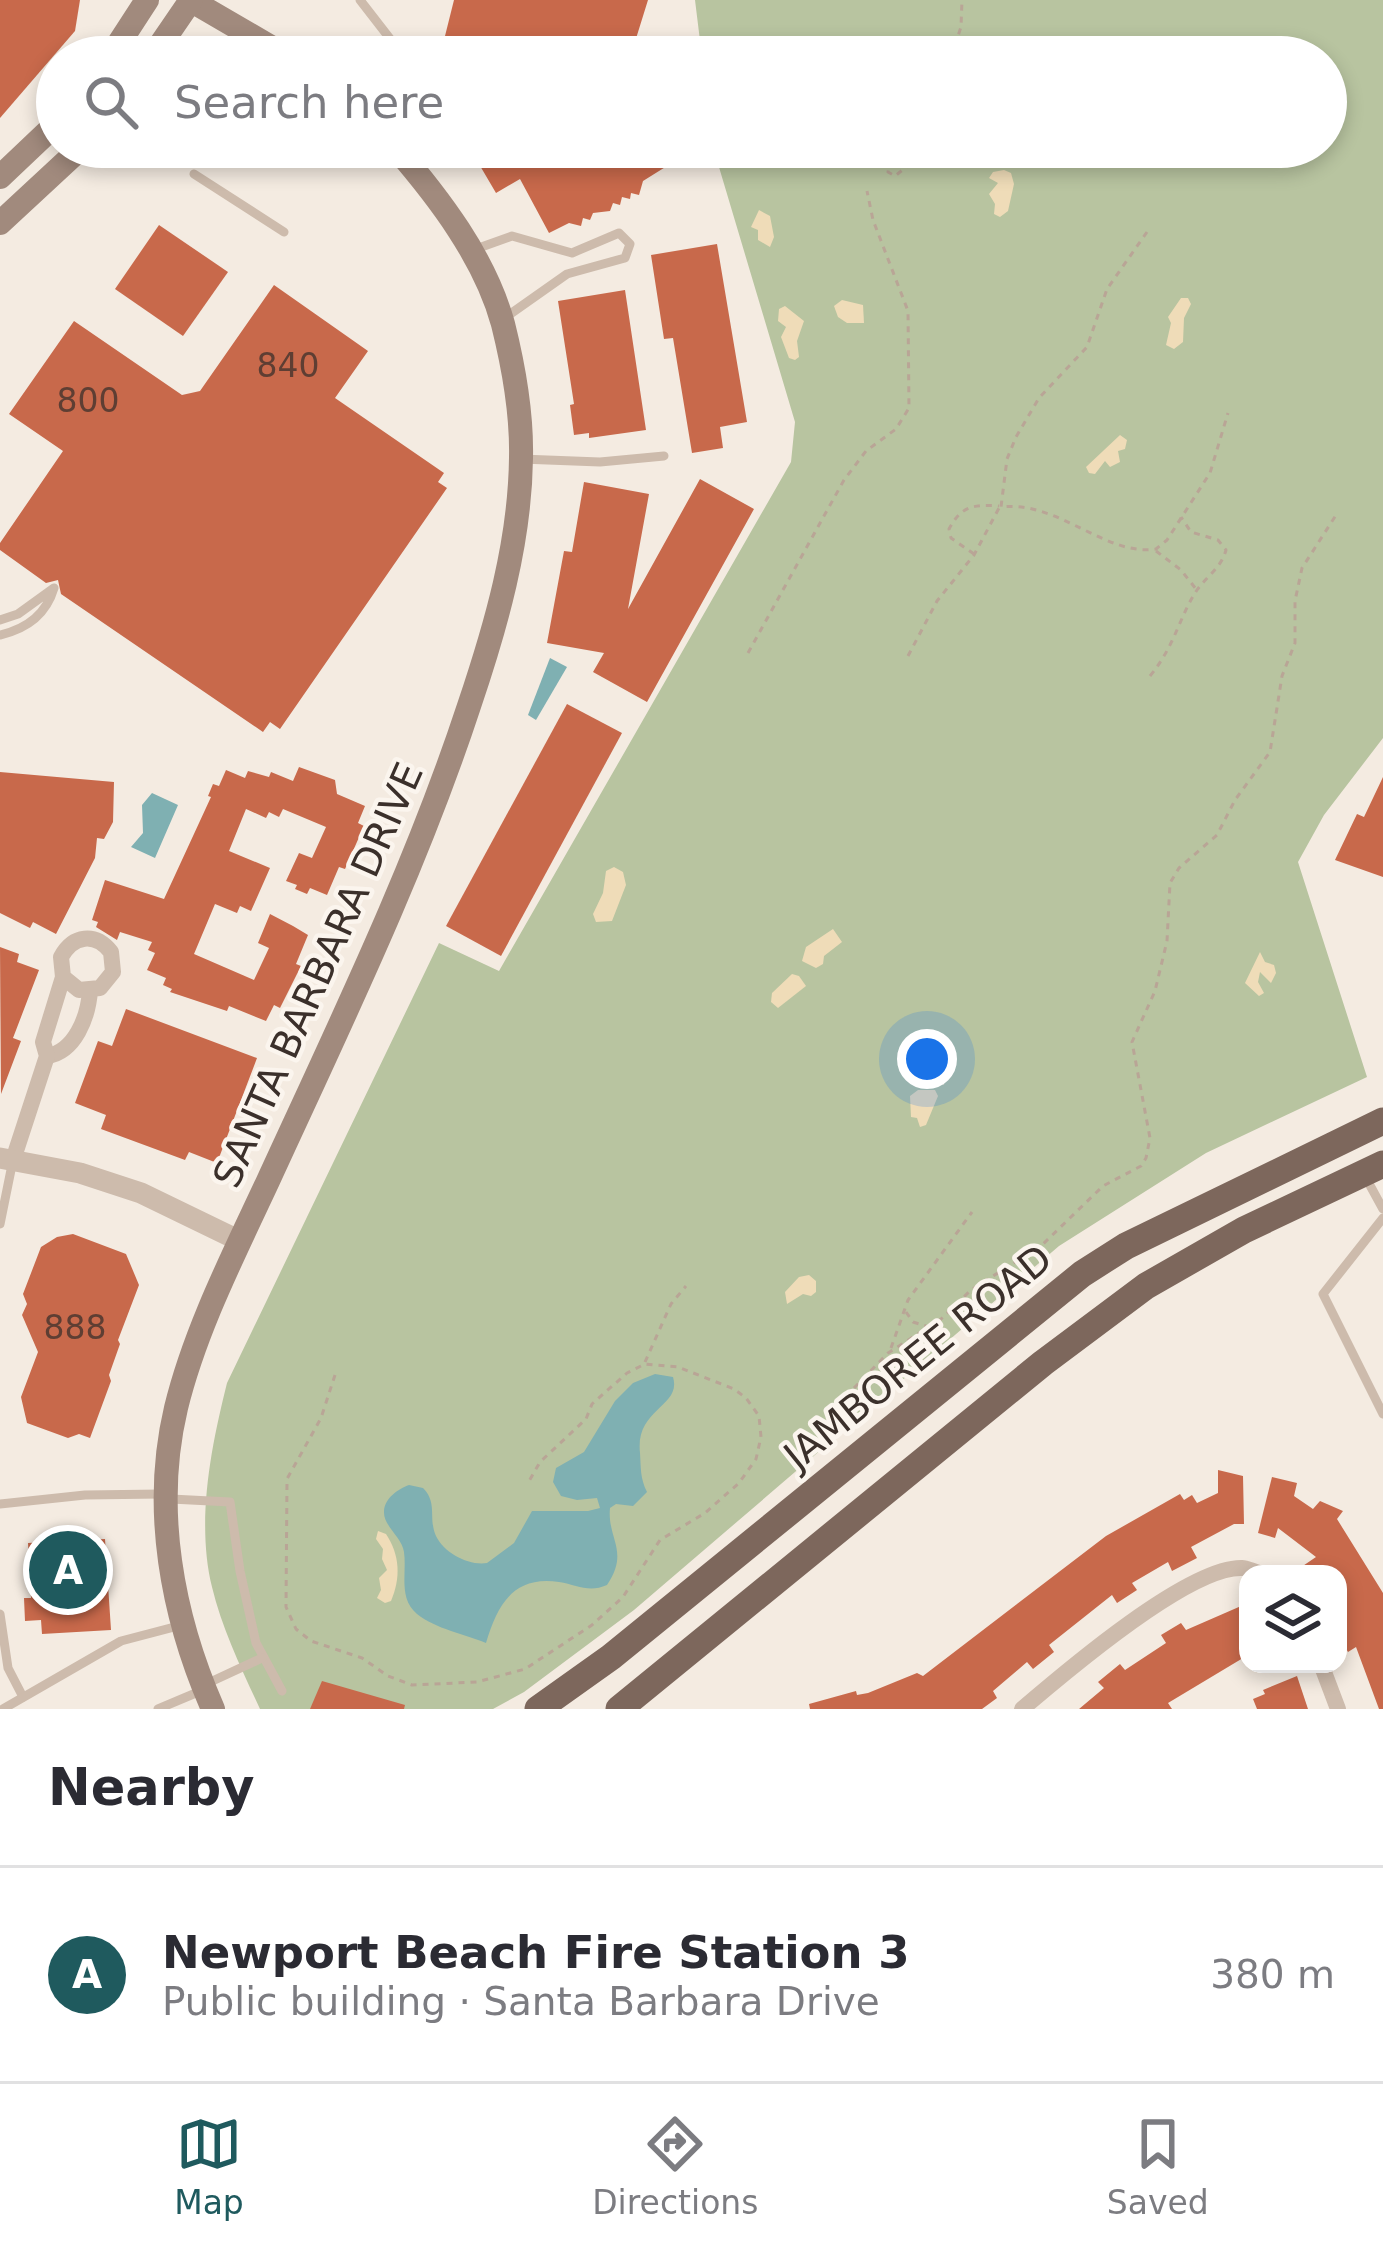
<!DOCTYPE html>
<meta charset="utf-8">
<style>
:root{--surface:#fff;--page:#f7f7f7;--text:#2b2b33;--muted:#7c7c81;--line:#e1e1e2;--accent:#1f5a5e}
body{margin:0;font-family:"DejaVu Sans",sans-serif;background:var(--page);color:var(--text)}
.controls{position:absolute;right:36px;bottom:36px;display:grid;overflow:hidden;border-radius:24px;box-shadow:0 6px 18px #0003}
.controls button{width:108px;height:108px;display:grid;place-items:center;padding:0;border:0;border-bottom:3px solid var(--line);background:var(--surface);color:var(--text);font:60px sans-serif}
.you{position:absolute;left:927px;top:1059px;width:42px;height:42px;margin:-30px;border:9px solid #fff;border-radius:50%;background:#1a73e8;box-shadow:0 0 0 18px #1a73e833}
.badge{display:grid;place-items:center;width:78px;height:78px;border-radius:50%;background:var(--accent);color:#fff;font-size:39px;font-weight:700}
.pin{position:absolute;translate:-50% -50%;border:6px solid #fff;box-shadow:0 3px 12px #0006}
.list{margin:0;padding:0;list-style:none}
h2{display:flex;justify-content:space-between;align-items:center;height:156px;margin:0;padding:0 48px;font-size:51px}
h2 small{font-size:39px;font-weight:400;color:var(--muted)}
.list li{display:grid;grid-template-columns:78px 1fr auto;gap:36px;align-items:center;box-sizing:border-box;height:216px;padding:0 48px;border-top:3px solid var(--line)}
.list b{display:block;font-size:45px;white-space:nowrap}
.list p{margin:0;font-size:39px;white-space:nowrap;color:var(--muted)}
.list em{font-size:39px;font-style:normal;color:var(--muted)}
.icon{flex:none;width:66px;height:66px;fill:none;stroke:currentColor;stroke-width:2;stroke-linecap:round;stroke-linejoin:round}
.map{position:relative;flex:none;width:1383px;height:1709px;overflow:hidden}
.search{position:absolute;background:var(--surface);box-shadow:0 6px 18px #0003;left:36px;right:36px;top:36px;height:132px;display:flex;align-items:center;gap:30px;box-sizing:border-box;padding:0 42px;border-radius:66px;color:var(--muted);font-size:45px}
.sheet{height:372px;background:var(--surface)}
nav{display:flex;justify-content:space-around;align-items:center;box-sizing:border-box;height:168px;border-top:3px solid var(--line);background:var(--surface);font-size:33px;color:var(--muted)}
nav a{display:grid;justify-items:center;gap:6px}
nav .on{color:var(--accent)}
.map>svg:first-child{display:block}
</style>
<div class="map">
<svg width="1383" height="1709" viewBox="0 0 1383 1709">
<rect width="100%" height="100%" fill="#f4ebe1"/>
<path fill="#b8c4a0" d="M695,0H1383V738L1324,815L1298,862L1367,1077L1206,1153L1059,1246L634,1610L524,1692L493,1709H260C242,1670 222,1629 212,1587C196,1522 211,1447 227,1383L439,943L499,971L791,462L795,422L713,147H1326V57H702Z"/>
<g fill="#efdcb8">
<polygon points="1004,170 1011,173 1014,184 1008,211 1000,217 994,214 995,204 989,194 998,183 989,178 993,172"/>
<polygon points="759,210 770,216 774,237 770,247 758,240 758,230 751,227"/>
<polygon points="1181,298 1188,298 1191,304 1184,318 1183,342 1174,349 1166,345 1171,323 1168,317"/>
<polygon points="842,300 863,305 864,323 847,323 838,317 834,306"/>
<polygon points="785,306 804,321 797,341 799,357 795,360 789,358 781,337 786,327 778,321 779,309"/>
<polygon points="1120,435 1127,440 1125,449 1118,451 1120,462 1110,467 1105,461 1095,474 1089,473 1086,467"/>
<polygon points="614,867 623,872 626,885 612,921 596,922 593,914 603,893 606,871"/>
<polygon points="833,929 842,942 824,956 823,964 816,968 802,961 806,947"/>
<polygon points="1260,952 1265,962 1274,965 1276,973 1271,983 1260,972 1258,982 1264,993 1259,996 1245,983"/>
<polygon points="792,974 799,976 806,986 778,1008 771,1002 772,993"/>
<polygon points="939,1057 947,1060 944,1085 933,1081 919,1084 924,1067 932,1065"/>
<polygon points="935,1090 938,1096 926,1125 920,1127 917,1118 911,1117 910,1096 918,1090"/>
<polygon points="809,1275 816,1281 816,1292 811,1296 803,1294 787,1304 785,1292 799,1277"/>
<path d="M378,1531L386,1534C400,1555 401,1578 391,1601L385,1603L377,1598L381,1590L379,1578L387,1570L382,1559L383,1549L376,1539Z"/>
</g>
<g fill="#7fb0b2">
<polygon points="550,658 567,667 536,720 528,715"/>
<polygon points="152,793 178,805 155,858 131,847 143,833 142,805"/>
<path d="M655,1374L673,1377C682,1407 635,1408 640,1453C641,1468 640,1478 647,1492L633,1506L616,1504L610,1508C607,1539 630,1551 607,1585C589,1593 577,1585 559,1582C512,1575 497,1607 486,1643C464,1634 436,1629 417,1614C398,1598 407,1573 404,1552C402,1537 383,1526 384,1511C385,1498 398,1489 409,1485L423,1488C438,1503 428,1518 436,1536C444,1553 469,1566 487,1563L514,1543L532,1511H588L600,1508L597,1498L577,1500L561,1496L553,1482L556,1468L584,1452L615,1401L633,1383Z"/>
</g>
<g fill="#c8694b">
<polygon points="0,0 80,0 75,31 0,118"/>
<polygon points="454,0 648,0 634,45 663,54 663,57 447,57 442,48"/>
<polygon points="469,147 655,147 667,166 643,181 639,195 631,193 630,199 622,197 620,205 613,203 610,211 593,213 590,220 583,218 581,226 569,223 549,233 520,179 496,193"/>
<polygon points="159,225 228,272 183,336 115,289"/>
<polygon points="717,244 747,422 720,427 723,448 692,453 673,338 664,339 651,255"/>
<polygon points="274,285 368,351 335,398 444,473 438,482 447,488 280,729 270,722 263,732 61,594 58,580 46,583 0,550 0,543 63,451 9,414 74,321 182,395 200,391"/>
<polygon points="625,290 646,430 589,438 589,433 574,435 570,405 574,404 558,301"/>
<polygon points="700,479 754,509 647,702 593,672 604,653 547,643 564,551 572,552 584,482 649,494 628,609"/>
<polygon points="567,704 622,733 501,956 446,926"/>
<polygon points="299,767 335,780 337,794 365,806 358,823 364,826 345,869 339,867 327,895 310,888 307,894 295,889 297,885 286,881 299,853 312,858 326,827 283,809 279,817 269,812 266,818 246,809 229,851 270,868 251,911 240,906 237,913 215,904 194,954 254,980 269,948 258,943 270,914 293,926 308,935 296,964 301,966 280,1008 274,1005 266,1021 229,1006 227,1011 170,992 172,989 163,985 166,978 147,970 155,953 148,950 152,942 120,932 117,940 96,927 98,922 92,920 105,880 164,899 211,797 208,796 213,784 219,786 226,770 245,778 248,771 269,777 271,772 293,781"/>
<polygon points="0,772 114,782 113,822 104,839 97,838 95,858 56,934 33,922 30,928 0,913"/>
<polygon points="1383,777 1383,877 1335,860 1357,814 1364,817"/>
<polygon points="0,947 19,954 17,962 39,970 13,1038 21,1041 1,1094"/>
<polygon points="126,1009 257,1058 217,1163 189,1152 185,1160 101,1129 106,1115 75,1103 98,1041 112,1046"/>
<polygon points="73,1234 126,1254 139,1285 118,1340 120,1344 109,1375 111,1381 90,1438 79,1434 68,1438 27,1423 21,1397 38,1352 22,1315 27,1304 23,1294 41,1247 57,1237"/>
<polygon points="1218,1470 1243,1476 1244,1524 1234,1524 1191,1547 1197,1558 1172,1571 1168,1562 1132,1583 1137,1590 1117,1603 1112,1595 1049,1645 1054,1652 1033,1669 1027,1662 993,1691 997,1698 982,1709 810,1709 809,1704 856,1691 857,1695 868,1693 917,1673 923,1676 1106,1536 1180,1494 1184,1500 1192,1495 1197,1503 1218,1493"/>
<polygon points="1272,1477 1297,1483 1294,1496 1313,1509 1320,1501 1343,1511 1337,1519 1383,1593 1383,1709 1379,1709 1356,1647 1348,1652 1338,1635 1338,1574 1291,1574 1316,1557 1278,1528 1275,1538 1258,1533"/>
<polygon points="105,1539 111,1630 42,1634 41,1620 25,1621 24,1598 31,1598 28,1543"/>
<polygon points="1248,1603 1248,1655 1168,1703 1172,1709 1079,1709 1104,1688 1098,1682 1120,1664 1125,1670 1166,1643 1161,1635 1181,1623 1186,1630"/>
<polygon points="1297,1676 1308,1709 1257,1709 1253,1699 1265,1694 1263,1690"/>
<polygon points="322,1681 405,1705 404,1709 310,1709"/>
</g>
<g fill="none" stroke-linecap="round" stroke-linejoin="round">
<g stroke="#b9a596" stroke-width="3" stroke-dasharray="6 6" stroke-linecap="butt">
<polyline points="951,57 961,27 962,0"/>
<polyline points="893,147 888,172 895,176 910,164 910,147"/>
<path d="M1147,232L1107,289L1087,347L1039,398L1016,437L1007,459L1001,507C1058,500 1106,557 1156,549L1167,540L1210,473L1228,413"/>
<polyline points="1156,551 1181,570 1196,589"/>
<path d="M974,554L951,538L949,529C961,506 974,504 999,506"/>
<polyline points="748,653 844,480 866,451 896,429 909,408 908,311 873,220 867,191"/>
<polyline points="908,656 937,601 974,555 999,508"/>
<path d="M1150,676C1175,646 1179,617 1197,590C1207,576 1221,568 1226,550L1218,540L1191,532L1181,517"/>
<polyline points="906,1312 913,1322 926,1326"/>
<polyline points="891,1348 908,1300 972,1212"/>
<polyline points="645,1362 671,1304 686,1286"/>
<polyline points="335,1375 321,1418 287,1479 286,1607 296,1629 311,1641 362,1658 388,1676 412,1685 477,1682 525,1669 592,1625 623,1597 660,1540 705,1513 739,1483 756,1459 761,1437 759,1416 746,1398 734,1389 678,1367 645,1364 627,1373 592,1404 586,1419 540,1462 528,1483"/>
<polyline points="854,1388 888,1353 940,1320 971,1290 1042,1245 1103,1186 1141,1166 1146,1158 1150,1138 1132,1042 1155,991 1167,941 1170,883 1179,868 1217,835 1235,800 1270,752 1282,676 1295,643 1295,601 1302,568 1338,512"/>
</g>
<g stroke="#cdbbac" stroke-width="9">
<polyline points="360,0 398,49 396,57"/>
<polyline points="194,174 284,232"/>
<polyline points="473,250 512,236 572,253 619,233 630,244 625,258 567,274 506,317"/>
<polyline points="521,459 600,462 664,456"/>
<path d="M0,620L18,614L54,588C46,615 26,629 0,635"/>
<polyline points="1366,1178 1383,1209"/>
<polyline points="1383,1218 1323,1294 1383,1414"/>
<polyline points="0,1224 13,1160"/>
<polyline points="171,1499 230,1502 240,1571 256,1643 282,1691"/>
<polyline points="0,1504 85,1495 161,1494"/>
<polyline points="0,1614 8,1668 23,1697"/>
<polyline points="206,1684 262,1658"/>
<polyline points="3,1709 121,1641 182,1625"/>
<polyline points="158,1709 203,1690"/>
</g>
<g stroke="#cdbbac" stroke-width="16">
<path d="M47,1056C75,1052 88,1017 90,991"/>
<path d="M13,1160L47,1056L43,1042L63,977L61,957C73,935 95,932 111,952L113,972L100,988L79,990L63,977"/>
<polyline points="1321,1664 1338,1709"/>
<path d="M1022,1709C1064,1673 1190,1565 1243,1568C1245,1568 1259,1573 1261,1574"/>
</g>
<polyline stroke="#cdbbac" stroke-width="21" points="0,1158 80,1173 141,1193 240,1241"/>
<g stroke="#a18a7d" stroke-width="24">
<polyline points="190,0 288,57"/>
<polyline points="110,57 147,0"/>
<polyline points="152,57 191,0"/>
<polyline points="0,177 57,123"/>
<polyline points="0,223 82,147"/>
<path d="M213,1709C172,1616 152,1509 176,1408C195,1330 234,1254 268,1181C340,1024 415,870 469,706C496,626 520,543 521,458C522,413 514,368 503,324C485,258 439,198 395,147"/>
</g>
<g stroke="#7d675c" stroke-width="27">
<polyline points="538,1709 611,1657 1082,1274 1126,1246 1383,1121"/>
<polyline points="619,1709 1043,1363 1146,1286 1244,1230 1383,1164"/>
</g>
</g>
<g text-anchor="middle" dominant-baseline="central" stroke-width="9" stroke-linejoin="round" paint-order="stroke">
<g font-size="33" fill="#5e3e33">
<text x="288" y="365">840</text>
<text x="88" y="400">800</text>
<text x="75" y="1327">888</text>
</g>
<g font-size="39" fill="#3b302b" stroke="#fbf5ee">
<text transform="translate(318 975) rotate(-66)">SANTA BARBARA DRIVE</text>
<text transform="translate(918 1357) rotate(-39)">JAMBOREE ROAD</text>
</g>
</g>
</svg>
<div class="controls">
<button><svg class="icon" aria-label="layers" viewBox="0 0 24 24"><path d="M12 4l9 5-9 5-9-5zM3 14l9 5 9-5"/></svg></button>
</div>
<div class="you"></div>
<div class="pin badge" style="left:68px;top:1570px">A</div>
<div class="search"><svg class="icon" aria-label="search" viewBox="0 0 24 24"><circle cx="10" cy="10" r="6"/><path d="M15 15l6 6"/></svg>Search here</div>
</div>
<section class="sheet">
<h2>Nearby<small></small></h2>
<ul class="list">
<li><span class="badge">A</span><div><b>Newport Beach Fire Station 3</b><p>Public building · Santa Barbara Drive</p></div><em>380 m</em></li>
</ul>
</section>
<nav>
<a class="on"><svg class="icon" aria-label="map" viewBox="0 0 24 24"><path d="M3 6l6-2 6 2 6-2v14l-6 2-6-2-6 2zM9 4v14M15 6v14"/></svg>Map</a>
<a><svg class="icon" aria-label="directions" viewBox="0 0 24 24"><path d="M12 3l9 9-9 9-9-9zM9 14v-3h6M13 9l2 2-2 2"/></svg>Directions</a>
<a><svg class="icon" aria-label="saved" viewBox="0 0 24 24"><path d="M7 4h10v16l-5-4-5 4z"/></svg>Saved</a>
</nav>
